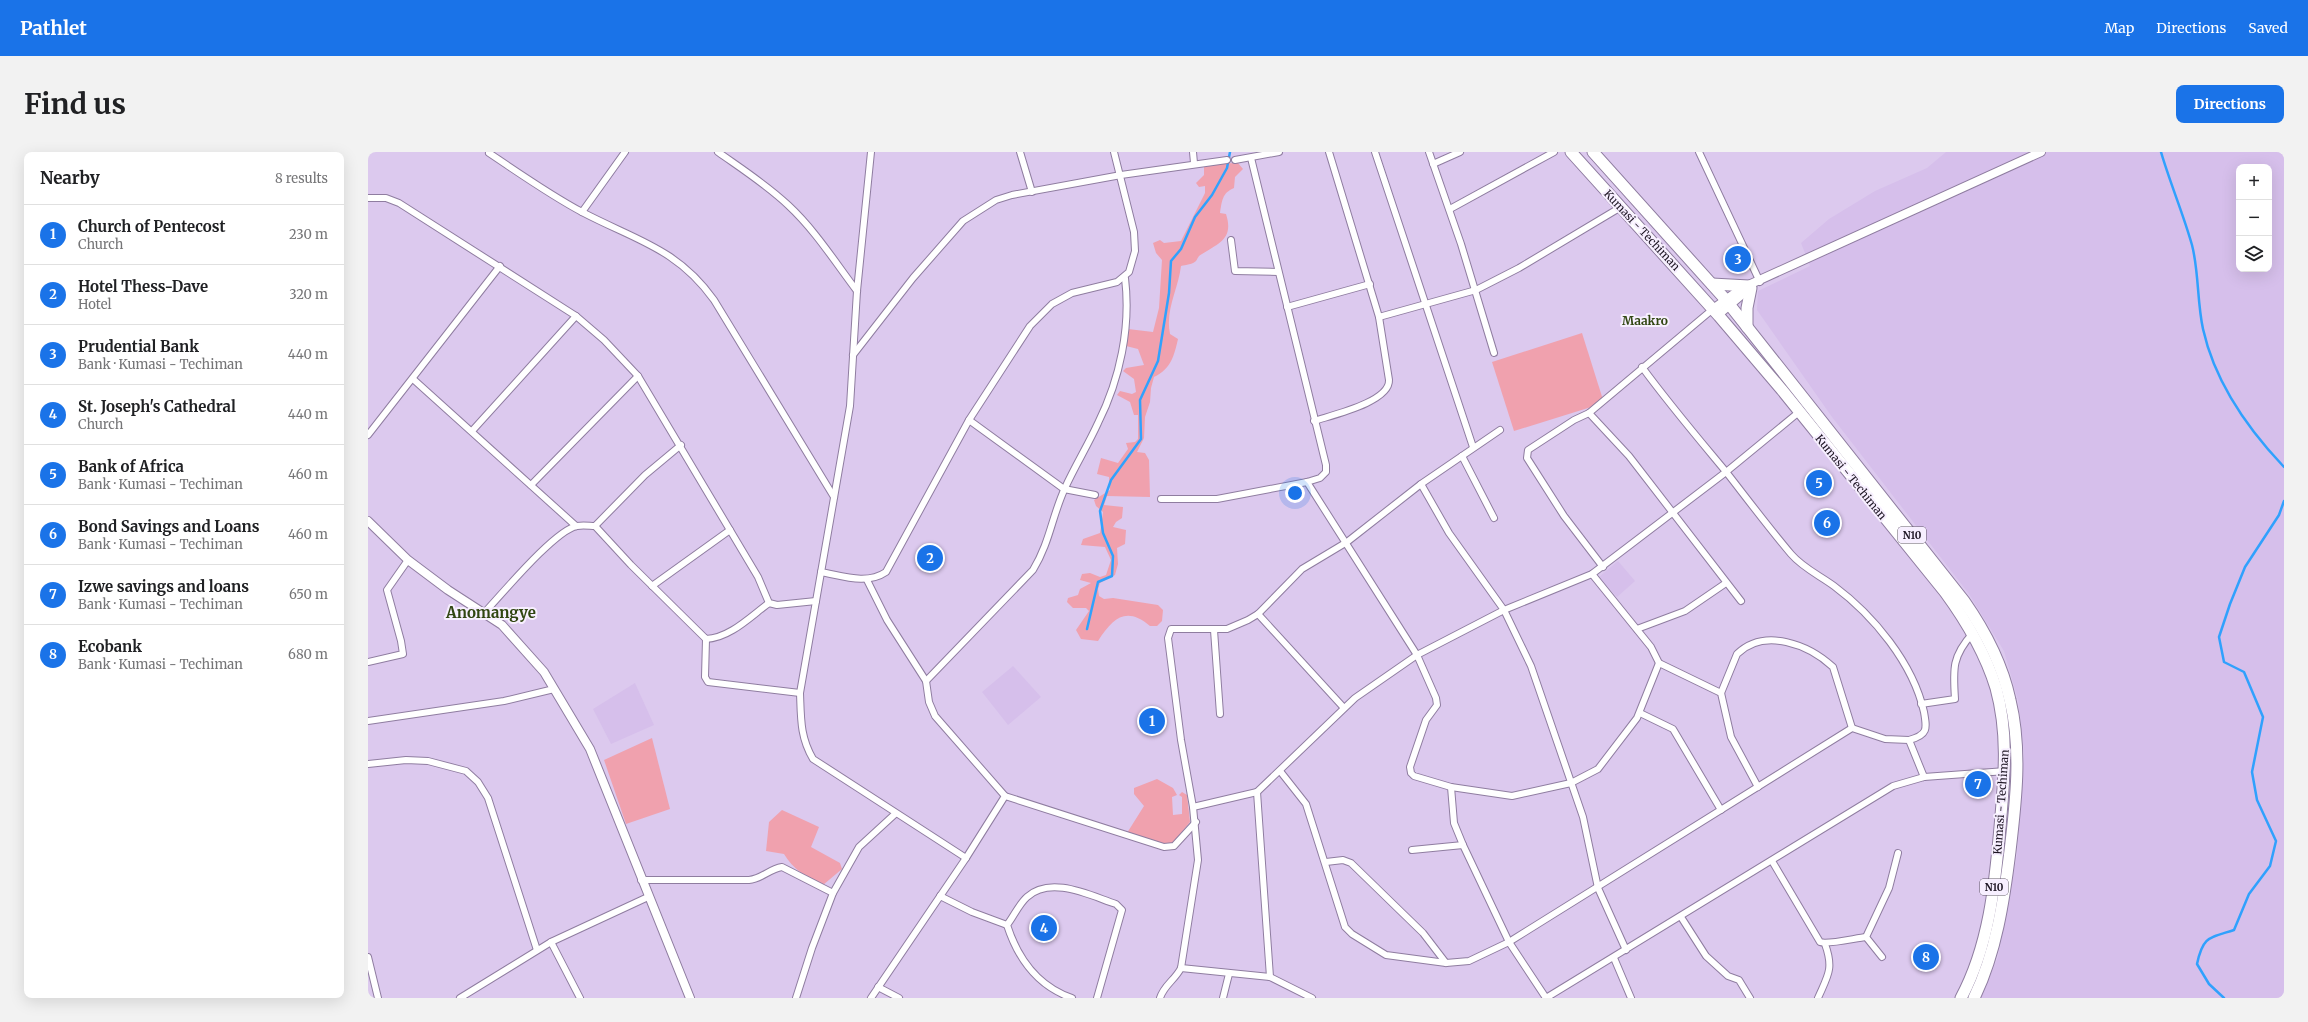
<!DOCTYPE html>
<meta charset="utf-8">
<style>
:root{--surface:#fff;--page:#f2f2f2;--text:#202124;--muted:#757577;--line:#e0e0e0;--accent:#1a73e8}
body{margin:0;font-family:Merriweather,serif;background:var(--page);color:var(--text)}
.controls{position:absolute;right:12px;top:12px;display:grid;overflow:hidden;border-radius:8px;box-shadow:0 4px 16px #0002}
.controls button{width:36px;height:36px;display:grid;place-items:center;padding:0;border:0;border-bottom:1px solid var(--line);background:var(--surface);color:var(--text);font:20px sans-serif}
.you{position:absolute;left:927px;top:341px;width:14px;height:14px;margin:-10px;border:3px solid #fff;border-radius:50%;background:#1a73e8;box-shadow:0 0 0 6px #1a73e833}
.badge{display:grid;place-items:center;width:26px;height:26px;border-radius:50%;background:var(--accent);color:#fff;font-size:13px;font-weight:700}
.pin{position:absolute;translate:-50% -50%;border:2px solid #fff;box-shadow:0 1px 4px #0006}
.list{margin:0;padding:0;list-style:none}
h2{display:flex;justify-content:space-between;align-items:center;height:52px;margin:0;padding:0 16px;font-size:17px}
h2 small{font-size:13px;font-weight:400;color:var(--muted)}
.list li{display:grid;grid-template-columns:26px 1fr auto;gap:12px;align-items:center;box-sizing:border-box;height:60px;padding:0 16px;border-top:1px solid var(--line)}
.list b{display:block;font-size:15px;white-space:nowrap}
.list p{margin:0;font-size:13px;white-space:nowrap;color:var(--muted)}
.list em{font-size:13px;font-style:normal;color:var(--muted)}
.icon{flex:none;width:22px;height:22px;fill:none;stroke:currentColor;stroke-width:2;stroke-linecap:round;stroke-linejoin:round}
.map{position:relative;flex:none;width:1916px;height:846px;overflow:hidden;border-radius:8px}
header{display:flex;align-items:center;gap:24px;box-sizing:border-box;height:56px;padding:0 20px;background:var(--accent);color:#fff}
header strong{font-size:19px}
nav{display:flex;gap:22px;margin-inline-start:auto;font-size:14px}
.intro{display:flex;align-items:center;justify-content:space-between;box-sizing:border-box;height:96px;padding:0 24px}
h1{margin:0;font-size:28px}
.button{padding:10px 18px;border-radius:8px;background:var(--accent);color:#fff;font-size:14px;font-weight:700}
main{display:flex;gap:24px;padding:0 24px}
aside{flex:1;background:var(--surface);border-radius:8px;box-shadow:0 4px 16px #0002}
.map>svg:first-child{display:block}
</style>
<header>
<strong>Pathlet</strong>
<nav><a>Map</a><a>Directions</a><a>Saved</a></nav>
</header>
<div class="intro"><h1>Find us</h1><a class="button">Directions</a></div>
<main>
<aside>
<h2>Nearby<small>8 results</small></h2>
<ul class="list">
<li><span class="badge">1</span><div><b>Church of Pentecost</b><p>Church</p></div><em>230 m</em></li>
<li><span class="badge">2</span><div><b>Hotel Thess-Dave</b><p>Hotel</p></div><em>320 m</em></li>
<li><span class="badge">3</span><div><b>Prudential Bank</b><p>Bank · Kumasi - Techiman</p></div><em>440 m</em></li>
<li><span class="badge">4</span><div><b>St. Joseph's Cathedral</b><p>Church</p></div><em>440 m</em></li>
<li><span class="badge">5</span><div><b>Bank of Africa</b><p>Bank · Kumasi - Techiman</p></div><em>460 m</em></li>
<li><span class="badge">6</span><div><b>Bond Savings and Loans</b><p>Bank · Kumasi - Techiman</p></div><em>460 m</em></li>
<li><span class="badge">7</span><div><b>Izwe savings and loans</b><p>Bank · Kumasi - Techiman</p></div><em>650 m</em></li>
<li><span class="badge">8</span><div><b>Ecobank</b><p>Bank · Kumasi - Techiman</p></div><em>680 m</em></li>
</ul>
</aside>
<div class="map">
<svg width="1916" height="846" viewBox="0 0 1916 846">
<rect width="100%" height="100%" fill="#dcc9ee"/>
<g fill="#d6bfeb" fill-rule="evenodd">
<path d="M1578,0H1916V846H1613L1630,805L1649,703L1656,601L1650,548L1636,499L1601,442L1464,265L1389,158L1390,139L1442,114L1433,91L1461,67L1507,39L1559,16ZM1871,15H1901V117H1871Z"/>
<polygon points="1250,409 1267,429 1249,445 1231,425"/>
<polygon points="645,514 673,545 640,573 614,540"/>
<polygon points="267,531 286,573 243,592 225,557"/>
</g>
<g fill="#f0a1ae">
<path d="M870,11L875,17L867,25L866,36C854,41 854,49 852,61L858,62C866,87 851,91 834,102C830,104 830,106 828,109C825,112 818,113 813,114C810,138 797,158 802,182L810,187C806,204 803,217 786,225L783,236L782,250L777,265L776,286L769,300L777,301L781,308L782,345L739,344L736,353L755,355L754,366L748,370L745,375L758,378L757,392L749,396L750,412L747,423L732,431L730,437L731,444L736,447L745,446L790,453L795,458L794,469L789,474H782C758,454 745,466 730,489L713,487L708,478L721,459L718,456H705L699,450L700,446L710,443L712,437L723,431L712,428L714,422L722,421L732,425L738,423L743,408L737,395L713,393L715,387L732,381L735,360L728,354L726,348L742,338L741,325L729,322L733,306L750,311L760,297L758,291L767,290L770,287V263H766L762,250L749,243L752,239L764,242L768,240L766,227L755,219L758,216L776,213L770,197L758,194L760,177L785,180L791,156L794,108L788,101L785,91L792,88L796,91L813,89L837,41V34L831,35L828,31L836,23V12Z"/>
<polygon points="1214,181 1236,251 1146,279 1124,210"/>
<polygon points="284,586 302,657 258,672 236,608"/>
<path d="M789,627L805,636L809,643L804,645L805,663L814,662V645L811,643L814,640L819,643L822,670L805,691C790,694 774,686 759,681L776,654L766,642V636Z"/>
<path d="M414,658L451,675L443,695L472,711L474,717L455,733C440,727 424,716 416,702L398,699L401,670Z"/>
</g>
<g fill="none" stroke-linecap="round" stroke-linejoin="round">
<g stroke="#30a1fd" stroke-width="2.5">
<path d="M1793,0C1802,31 1815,61 1824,93C1831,120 1829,150 1835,177C1847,231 1879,276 1916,315"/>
<polyline points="719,477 730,430 744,424 745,404 735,381 732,359 743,328 773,287 772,248 790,209 801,141 803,109 813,97 827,65 844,43 859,16 862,0"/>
<path d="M1856,846L1841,832L1829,812C1835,784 1841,786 1866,778L1881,742L1902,714L1908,689L1889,648L1884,620L1895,565L1876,520L1856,510L1851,485L1862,452L1877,415L1911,363L1916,349"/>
</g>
<defs>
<g id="street">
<path d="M350,0C374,17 399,33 420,53C447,78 467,110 489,139"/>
<path d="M503,0L489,139L482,254L432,541C433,566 432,585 445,607L598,706"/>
<polyline points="652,0 664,40"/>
<polyline points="825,0 826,11"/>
<polyline points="961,0 1011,165 1108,138 1151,116 1253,55"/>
<polyline points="1007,0 1105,295"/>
<polyline points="1061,0 1093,92 1126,201"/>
<polyline points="1331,0 1392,130"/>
<path d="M121,1C151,21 182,43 214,60C267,88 309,96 346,148L466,345"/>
<polyline points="867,8 911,0"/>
<polyline points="1065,12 1092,0"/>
<polyline points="0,46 18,46 31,51 208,164 236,188 270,224 390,425 401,451 409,453 448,449"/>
<polyline points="1082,57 1186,0"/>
<polyline points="214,60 257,0"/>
<polyline points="863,88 867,119 910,120"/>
<polyline points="919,155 1002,132"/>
<polyline points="485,203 545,126 595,69 628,48 644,43 753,23 859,8"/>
<path d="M1274,215C1301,252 1330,286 1359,321C1380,348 1401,376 1423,402C1435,416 1451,423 1466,434C1505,463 1545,511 1556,560C1559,577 1560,583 1541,588"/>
<polyline points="45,227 208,374"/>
<polyline points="1221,261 1345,157"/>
<polyline points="601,268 696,337 727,343"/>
<path d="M946,269C964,263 1022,250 1021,228L1011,165"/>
<polyline points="104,279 208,164"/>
<polyline points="0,283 132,114"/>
<polyline points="1094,304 1126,366"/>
<polyline points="939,330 1049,503 1068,546 1069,553 1058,568 1042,615 1043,621 1046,624 1083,635 1144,644 1203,631 1230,617 1269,566 1291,511"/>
<polyline points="1053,332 1081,381 1136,458 1163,514 1215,665 1230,736 1258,798"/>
<polyline points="163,333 270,224"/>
<polyline points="793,347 849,347 939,330 952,326 958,320 958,313 883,6"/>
<path d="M227,374L263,413L338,487C362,486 383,464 401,451"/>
<polyline points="1235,415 1196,364 1159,306 1160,298 1206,268 1221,261 1261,304 1373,449"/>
<path d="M453,420C475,424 499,433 518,420L601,268L662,174L684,152L704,141L749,130L761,120L767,99L766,80L746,0"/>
<polyline points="1224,422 1283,495 1291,511 1353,541 1363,585 1390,635"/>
<polyline points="499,428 519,468 558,529 561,550 567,564 637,644 796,695 806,694 828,670"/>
<polyline points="284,434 362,378"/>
<path d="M117,460C134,442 187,378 209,374C215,373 222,374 227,374L277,323L313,293"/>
<polyline points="890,462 976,556"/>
<polyline points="1269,477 1317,459 1358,431"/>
<polyline points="846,478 852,562"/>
<polyline points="338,487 337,525 340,530 432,541"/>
<polyline points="0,510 35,502 33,489 19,438 40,408"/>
<path d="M558,529L665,418C682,390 684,364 697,336C707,314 720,293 730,271C752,227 763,175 757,126"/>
<path d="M1353,541L1369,502C1397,475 1441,493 1465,515L1484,576"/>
<path d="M1553,552L1587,547C1585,517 1584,504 1605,481"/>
<polyline points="1272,561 1305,577 1353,658"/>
<polyline points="0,569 136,549 186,537"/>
<polyline points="0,612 38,608 60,609 98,619 110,630 120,646 169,798"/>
<polyline points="912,619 938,652 977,775 984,782 1018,803 1078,811 1101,809 1141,790 1484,576 1517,587 1541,588 1556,625"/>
<polyline points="1083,635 1086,671 1095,693 1141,790 1178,846"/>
<polyline points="889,640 902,825"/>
<polyline points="825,655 813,588 800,486 803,477 859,477 880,468 890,462 934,417 979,390 1053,332 1132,278"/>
<polyline points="1044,698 1095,693"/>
<path d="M1404,709L1452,790C1459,793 1488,786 1498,785"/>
<polyline points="958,710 975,708 983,711 1055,781 1078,811"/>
<path d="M273,728H381C394,727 401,717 414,715L465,741"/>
<polyline points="572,744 604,760 639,773"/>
<polyline points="1313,765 1338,804 1360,824 1371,828 1382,846"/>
<polyline points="183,790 212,846"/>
<polyline points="0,805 10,846"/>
<polyline points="1514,805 1498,785 1521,736 1530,701"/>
<polyline points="1246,806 1263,846"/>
<polyline points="813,816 902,825 944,846"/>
<polyline points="510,835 531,846"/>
<polyline points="92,846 183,790 280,745"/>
<polyline points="428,846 444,796 465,741 491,695 527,662"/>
<polyline points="503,846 598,706 637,644"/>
<path d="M704,846C669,834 650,807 639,773C646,764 651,752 659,745C683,723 723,744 748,752L754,758L729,846"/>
<path d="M792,846C796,833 807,828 813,816L830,708L825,655L889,640L987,546L1049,503L1136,458L1224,422L1358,320L1431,260"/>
<polyline points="855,846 861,822"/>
<polyline points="1178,846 1525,634 1556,625 1638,619"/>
<path d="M1450,846C1460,823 1466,817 1457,792"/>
</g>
<g id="secondary">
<polyline points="1345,157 1374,136 1673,0"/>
<polyline points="1350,163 1383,135"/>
<polyline points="0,369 40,408 80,438 134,473 176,520 222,597 322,846"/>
</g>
<g id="highway">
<path d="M1203,0L1351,164L1414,238L1577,440C1599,470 1617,500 1628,536C1641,583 1636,628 1632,675C1627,733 1621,794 1593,846"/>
<path d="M1225,0L1357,147L1596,449C1617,479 1634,511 1642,548C1654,597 1648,649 1642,699C1636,748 1628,801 1606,846"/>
<polyline points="1344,132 1381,134"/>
<polyline points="1379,175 1379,156 1383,136"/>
</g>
</defs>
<use href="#street" stroke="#8f7da0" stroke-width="8"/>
<use href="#secondary" stroke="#8f7da0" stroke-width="10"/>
<use href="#highway" stroke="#8f7da0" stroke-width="13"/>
<use href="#street" stroke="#fff" stroke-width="6"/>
<use href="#secondary" stroke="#fff" stroke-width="8"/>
<use href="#highway" stroke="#fff" stroke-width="11"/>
</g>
<g text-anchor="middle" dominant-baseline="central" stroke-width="4" stroke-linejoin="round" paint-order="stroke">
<g fill="#f7efff" stroke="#5e5665" stroke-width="1">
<rect x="1530" y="375" width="28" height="16" rx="3"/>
<rect x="1612" y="727" width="28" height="16" rx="3"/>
</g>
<g font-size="10" font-weight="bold" fill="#1d1523">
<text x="1544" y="383">N10</text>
<text x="1626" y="735">N10</text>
</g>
<g font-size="11" fill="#1d1523" stroke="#f7efff">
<text transform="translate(1274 78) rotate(47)">Kumasi - Techiman</text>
<text transform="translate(1483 325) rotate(51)">Kumasi - Techiman</text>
<text transform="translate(1633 650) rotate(-86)">Kumasi - Techiman</text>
</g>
<g font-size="12" font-weight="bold" fill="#304511" stroke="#f7efff">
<text x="1277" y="168">Maakro</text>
</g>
<g font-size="15" font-weight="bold" fill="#304511" stroke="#f7efff">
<text x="123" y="460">Anomangye</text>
</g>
</g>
</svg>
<div class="controls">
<button>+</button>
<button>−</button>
<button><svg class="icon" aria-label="layers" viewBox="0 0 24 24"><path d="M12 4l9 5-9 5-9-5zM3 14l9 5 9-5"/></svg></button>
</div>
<div class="you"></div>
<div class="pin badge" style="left:784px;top:569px">1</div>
<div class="pin badge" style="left:562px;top:406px">2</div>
<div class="pin badge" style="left:1370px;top:107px">3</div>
<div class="pin badge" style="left:676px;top:776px">4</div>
<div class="pin badge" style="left:1451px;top:331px">5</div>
<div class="pin badge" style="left:1459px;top:371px">6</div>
<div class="pin badge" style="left:1610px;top:632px">7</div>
<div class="pin badge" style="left:1558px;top:805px">8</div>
</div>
</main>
